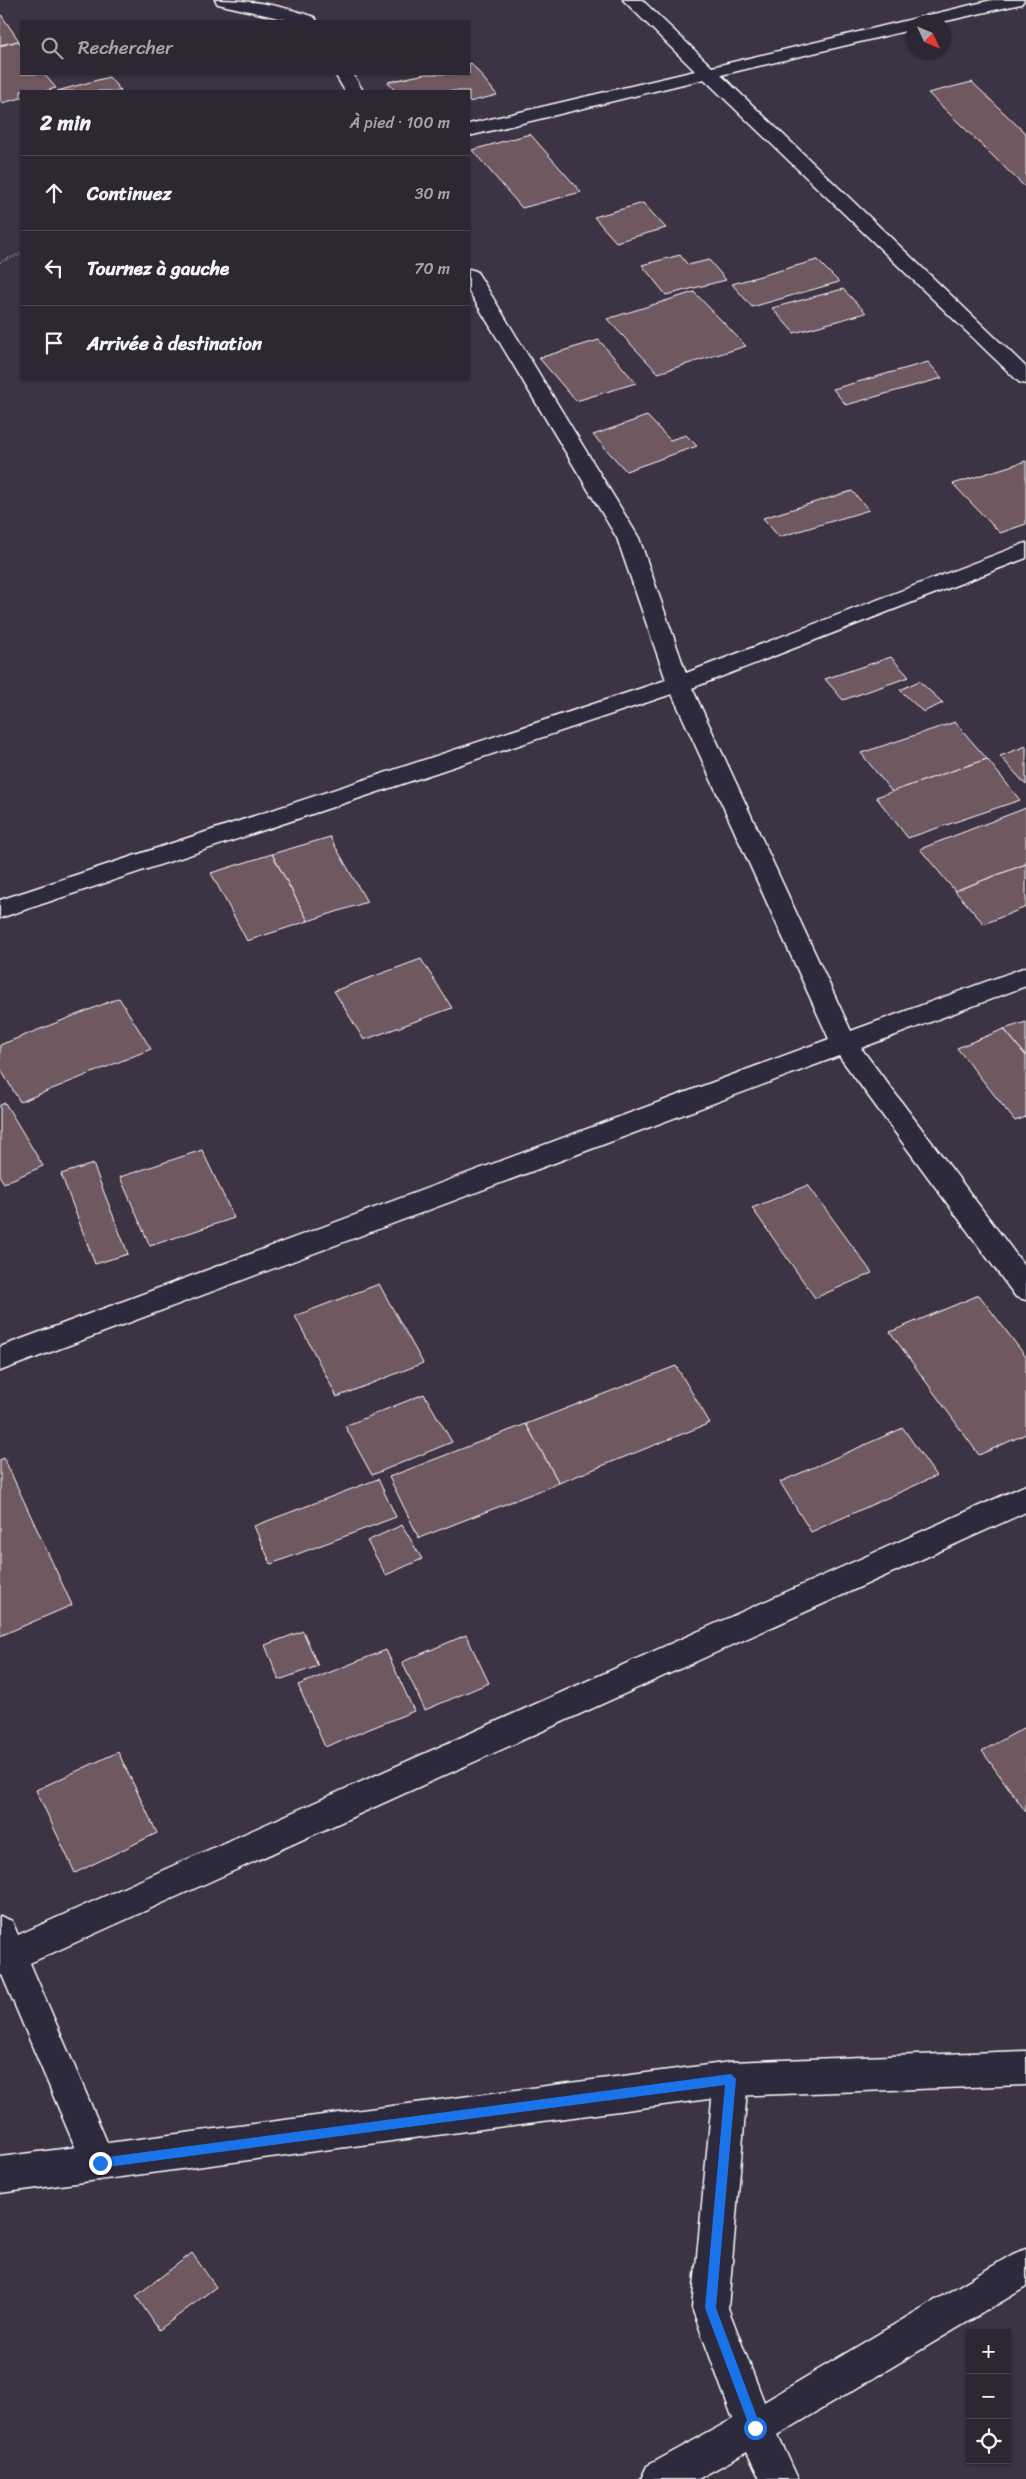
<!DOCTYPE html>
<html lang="fr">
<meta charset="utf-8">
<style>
:root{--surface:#2d2633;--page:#39323f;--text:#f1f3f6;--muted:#a7a5ac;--line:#48434e}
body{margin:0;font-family:Sriracha,sans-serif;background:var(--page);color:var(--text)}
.controls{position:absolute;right:15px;bottom:15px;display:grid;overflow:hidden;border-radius:0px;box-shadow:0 1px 4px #0004}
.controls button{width:45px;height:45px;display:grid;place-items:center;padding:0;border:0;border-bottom:1px solid var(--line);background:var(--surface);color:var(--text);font:25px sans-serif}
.compass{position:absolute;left:906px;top:15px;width:45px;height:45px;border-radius:50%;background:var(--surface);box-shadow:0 1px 4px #0004;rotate:134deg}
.stop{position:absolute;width:15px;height:15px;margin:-11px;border:4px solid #1a73e8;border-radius:50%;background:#fff}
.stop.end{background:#1a73e8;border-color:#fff;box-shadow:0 1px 5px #0008}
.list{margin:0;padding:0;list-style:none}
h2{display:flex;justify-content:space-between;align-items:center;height:65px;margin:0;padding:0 20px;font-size:21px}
h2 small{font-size:16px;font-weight:400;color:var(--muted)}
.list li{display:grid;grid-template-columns:32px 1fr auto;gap:15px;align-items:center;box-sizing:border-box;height:75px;padding:0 20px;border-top:1px solid var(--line)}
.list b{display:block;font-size:19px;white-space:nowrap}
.list em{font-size:16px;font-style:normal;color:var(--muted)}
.icon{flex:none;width:28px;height:28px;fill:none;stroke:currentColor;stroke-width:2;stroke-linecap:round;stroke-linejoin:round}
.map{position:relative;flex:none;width:1026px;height:2479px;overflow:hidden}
.search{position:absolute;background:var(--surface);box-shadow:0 1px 4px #0004;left:20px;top:20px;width:450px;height:55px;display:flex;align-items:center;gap:12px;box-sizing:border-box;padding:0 18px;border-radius:0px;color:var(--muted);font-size:19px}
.panel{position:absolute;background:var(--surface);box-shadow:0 1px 4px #0004;left:20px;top:90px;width:450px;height:290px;border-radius:0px}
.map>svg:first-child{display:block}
</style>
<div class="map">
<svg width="1026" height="2479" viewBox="0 0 1026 2479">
<rect width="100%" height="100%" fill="#3c3344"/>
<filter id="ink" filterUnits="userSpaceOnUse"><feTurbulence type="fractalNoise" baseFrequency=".02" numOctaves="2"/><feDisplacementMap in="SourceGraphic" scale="10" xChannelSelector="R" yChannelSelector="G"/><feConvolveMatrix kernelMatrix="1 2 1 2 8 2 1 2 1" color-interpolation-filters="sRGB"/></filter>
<g filter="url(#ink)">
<g fill="#705960" stroke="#fff">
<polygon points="0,13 19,41 0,45"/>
<polygon points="18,41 21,45 21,74 44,74 56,88 45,91 21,91 21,98 2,103 0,100 0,46"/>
<polygon points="471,63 497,95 469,102 469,91 395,91 388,82 425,74 469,74 469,64"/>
<polygon points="109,77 121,91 57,91"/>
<polygon points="972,82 1026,134 1026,188 928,93"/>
<polygon points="530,134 581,192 522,208 472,150"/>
<polygon points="643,203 666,228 616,242 594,217"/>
<polygon points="680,255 688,265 709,260 726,280 666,295 642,265"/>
<polygon points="817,260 839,282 752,307 732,284"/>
<polygon points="843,289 866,313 794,333 772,308"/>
<polygon points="694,292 746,346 658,373 607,319"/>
<polygon points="599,340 636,383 576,401 539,358"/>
<polygon points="928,362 942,378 846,405 833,389"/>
<polygon points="647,416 670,440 686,435 697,446 626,471 593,435"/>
<polygon points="1026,461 1026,524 1000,533 953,484"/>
<polygon points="852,491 869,510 779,537 763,518"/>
<polygon points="891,657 909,677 843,700 825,679"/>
<polygon points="919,681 943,703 923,712 900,690"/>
<polygon points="955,722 987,759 892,792 861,753"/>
<polygon points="1026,746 1026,785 1000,756"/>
<polygon points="987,759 1020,800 908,838 876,797"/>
<polygon points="1026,808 1026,864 955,891 920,849"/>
<polygon points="330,837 367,902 308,921 272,854"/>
<polygon points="272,854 308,921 247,941 211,873"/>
<polygon points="1026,864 1026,907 984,924 955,891"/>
<polygon points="421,959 452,1008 364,1040 334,991"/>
<polygon points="119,998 151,1049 20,1102 0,1068 0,1045"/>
<polygon points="1026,1022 1026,1056 1004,1029"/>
<polygon points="1004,1029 1026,1056 1026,1117 1015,1121 957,1048"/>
<polygon points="5,1103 43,1166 4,1183 0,1177 0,1105"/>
<polygon points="202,1150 234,1218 150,1246 120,1177"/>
<polygon points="93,1164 128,1254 95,1264 61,1174"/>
<polygon points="808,1185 872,1273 815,1298 752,1208"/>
<polygon points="379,1284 423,1363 337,1397 295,1316"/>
<polygon points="979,1295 1026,1357 1026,1434 979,1455 890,1332"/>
<polygon points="676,1366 710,1423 559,1483 526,1424"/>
<polygon points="424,1394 452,1442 372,1475 345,1426"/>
<polygon points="526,1424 559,1483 419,1538 389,1477"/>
<polygon points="903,1428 936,1476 811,1532 780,1482"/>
<polygon points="4,1458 72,1605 0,1636 0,1460"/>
<polygon points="378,1479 396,1517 271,1564 254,1526"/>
<polygon points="402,1525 422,1559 386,1575 367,1541"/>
<polygon points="303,1631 318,1666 279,1680 265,1645"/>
<polygon points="466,1635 489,1683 425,1710 402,1662"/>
<polygon points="386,1650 414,1711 325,1747 298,1685"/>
<polygon points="1026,1727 1026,1812 982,1751"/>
<polygon points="118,1752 157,1833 75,1873 36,1790"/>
<polygon points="192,2253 216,2287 159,2330 136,2296"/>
</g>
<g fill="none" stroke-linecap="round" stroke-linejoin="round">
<defs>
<g id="street">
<path d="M215,0C252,0 280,5 314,17L317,21H292L218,4Z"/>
<polygon points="623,0 642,0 712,67 992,0 1024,0 1021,4 942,22 914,22 914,29 721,75 1026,367 1026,384 1019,382 704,79 469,136 469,124 695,71"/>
<polygon points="335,74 353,74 363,91 345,91"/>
<polygon points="469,269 476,271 479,275 639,538 686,673 1026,543 1026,558 692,688 851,1031 1026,967 1026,986 861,1048 1026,1268 1026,1300 1016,1297 839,1056 0,1371 0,1347 829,1039 672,694 0,918 0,900 666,680 617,538 469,291"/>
<polygon points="1026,1485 1026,1512 30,1963 116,2163 111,2175 99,2180 87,2175 2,1975 0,1976 0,1916 12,1921 18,1935"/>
<polygon points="731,2062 743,2067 748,2079 728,2308 764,2402 1013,2254 1026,2249 1026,2287 778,2435 798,2479 760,2479 747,2452 698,2479 641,2479 647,2466 733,2419 692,2308 714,2079 719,2067"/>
</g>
<polygon id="secondary" points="1026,2051 1026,2085 731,2096 0,2193 0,2157 731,2062"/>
</defs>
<use href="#street" stroke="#fff" stroke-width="3"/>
<use href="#secondary" stroke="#fff" stroke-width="3"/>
<polyline stroke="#fff" stroke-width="2.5" stroke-dasharray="0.5 2.5" stroke-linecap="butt" points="0,262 21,254"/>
<use href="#street" fill="#2f2a3d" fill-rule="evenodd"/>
<use href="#secondary" fill="#2f2a3d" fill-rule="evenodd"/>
</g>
</g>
<polygon fill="#1a73e8" points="731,2074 736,2079 716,2308 761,2428 755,2434 750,2428 705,2308 725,2085 100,2168 94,2163 100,2158"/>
</svg>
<div class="controls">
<button>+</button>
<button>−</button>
<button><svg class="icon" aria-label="locate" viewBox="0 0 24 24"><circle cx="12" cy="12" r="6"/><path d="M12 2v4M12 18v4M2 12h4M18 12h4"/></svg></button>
</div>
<svg class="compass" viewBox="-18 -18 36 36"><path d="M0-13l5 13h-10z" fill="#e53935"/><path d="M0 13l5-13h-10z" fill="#a7a5ac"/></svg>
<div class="stop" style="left:755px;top:2428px"></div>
<div class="stop end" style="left:100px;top:2163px"></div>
<div class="search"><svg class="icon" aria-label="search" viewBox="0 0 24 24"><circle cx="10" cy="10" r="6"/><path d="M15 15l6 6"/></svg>Rechercher</div>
<section class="panel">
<h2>2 min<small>À pied · 100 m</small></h2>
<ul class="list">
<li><svg class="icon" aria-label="ahead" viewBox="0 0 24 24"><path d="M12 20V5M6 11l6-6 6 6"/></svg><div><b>Continuez</b></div><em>30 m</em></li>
<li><svg class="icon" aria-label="left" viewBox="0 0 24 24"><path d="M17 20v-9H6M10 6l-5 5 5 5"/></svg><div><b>Tournez à gauche</b></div><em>70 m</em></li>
<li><svg class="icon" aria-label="arrive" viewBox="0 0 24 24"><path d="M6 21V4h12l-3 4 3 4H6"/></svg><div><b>Arrivée à destination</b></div></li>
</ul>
</section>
</div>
